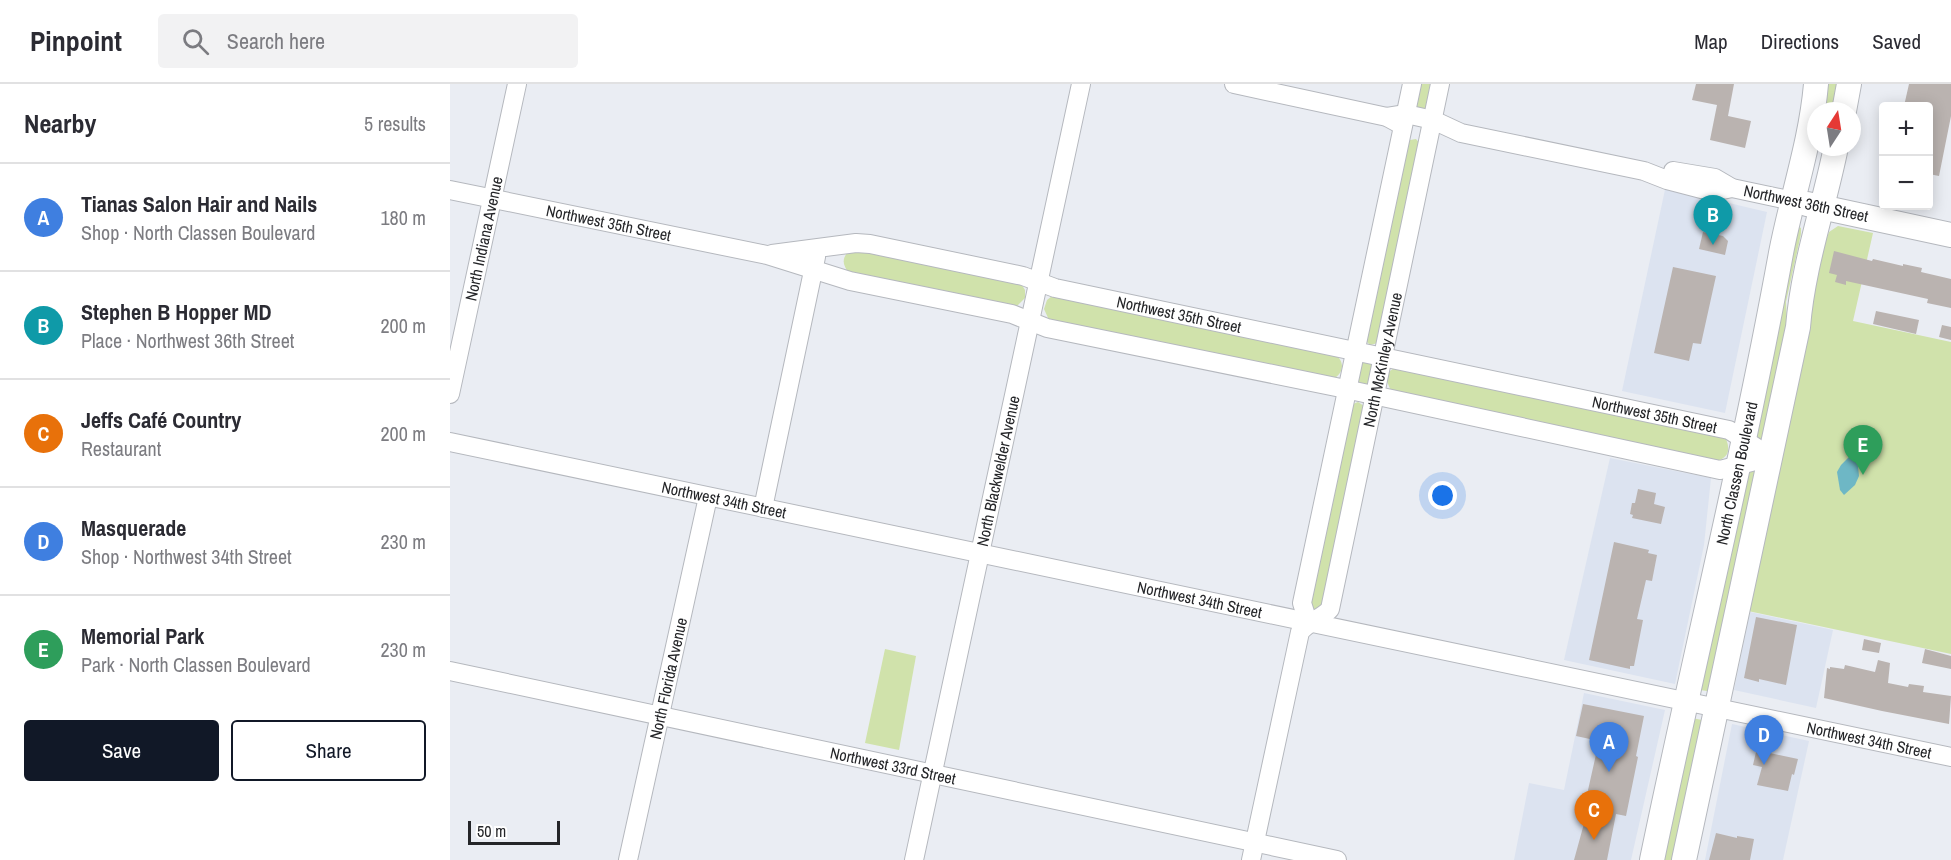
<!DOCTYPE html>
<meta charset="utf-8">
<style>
:root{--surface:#fff;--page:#f2f2f3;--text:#2b2b33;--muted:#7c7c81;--line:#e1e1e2;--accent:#111827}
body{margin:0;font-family:"Archivo Narrow",sans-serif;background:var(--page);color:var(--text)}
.controls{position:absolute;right:18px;top:18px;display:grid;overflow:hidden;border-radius:6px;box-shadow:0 3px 15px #0003}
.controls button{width:54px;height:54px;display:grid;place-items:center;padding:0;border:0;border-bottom:2px solid var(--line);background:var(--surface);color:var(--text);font:30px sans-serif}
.compass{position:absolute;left:1357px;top:18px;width:54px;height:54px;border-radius:50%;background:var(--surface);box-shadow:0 3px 15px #0003;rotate:12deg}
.scale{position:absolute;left:18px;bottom:15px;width:92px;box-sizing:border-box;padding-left:6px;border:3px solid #242528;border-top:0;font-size:16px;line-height:21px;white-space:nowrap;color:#242528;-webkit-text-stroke:4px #fff;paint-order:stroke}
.you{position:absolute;left:993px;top:412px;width:21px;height:21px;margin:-15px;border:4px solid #fff;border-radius:50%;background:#1a73e8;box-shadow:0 0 0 9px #1a73e833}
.badge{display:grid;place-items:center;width:39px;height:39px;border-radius:50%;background:var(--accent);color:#fff;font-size:20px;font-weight:700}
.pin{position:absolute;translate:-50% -50px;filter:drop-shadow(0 2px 3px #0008)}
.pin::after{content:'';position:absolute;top:32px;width:21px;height:18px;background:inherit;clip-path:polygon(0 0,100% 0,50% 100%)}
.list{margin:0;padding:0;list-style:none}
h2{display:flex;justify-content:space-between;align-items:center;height:78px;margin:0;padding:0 24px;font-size:26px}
h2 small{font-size:20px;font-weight:400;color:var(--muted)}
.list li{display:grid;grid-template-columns:39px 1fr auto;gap:18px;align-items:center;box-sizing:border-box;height:108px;padding:0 24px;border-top:2px solid var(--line)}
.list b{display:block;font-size:22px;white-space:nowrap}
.list p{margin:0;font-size:20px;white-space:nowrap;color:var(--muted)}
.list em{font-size:20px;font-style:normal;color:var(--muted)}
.actions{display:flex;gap:12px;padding:18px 24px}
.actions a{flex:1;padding:14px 0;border:2px solid var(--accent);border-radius:6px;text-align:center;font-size:21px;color:var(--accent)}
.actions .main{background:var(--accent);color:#fff}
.icon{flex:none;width:33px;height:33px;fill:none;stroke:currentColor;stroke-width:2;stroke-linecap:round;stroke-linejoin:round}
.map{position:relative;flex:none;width:1501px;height:776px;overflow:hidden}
header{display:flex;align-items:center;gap:36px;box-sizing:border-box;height:84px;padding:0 30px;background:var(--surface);border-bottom:2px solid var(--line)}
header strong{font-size:28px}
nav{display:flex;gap:33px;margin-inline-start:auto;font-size:21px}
.search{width:420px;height:54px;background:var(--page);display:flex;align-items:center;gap:15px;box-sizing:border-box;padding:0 21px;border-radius:6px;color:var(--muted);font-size:22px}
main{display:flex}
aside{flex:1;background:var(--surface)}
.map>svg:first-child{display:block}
</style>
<header>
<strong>Pinpoint</strong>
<div class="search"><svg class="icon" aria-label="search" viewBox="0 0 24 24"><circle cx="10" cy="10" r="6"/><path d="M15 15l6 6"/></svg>Search here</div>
<nav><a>Map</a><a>Directions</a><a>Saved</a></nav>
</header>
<main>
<aside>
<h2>Nearby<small>5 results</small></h2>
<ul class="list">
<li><span class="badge" style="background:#3f7fe0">A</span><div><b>Tianas Salon Hair and Nails</b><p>Shop · North Classen Boulevard</p></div><em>180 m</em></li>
<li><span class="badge" style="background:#0f9aa8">B</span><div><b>Stephen B Hopper MD</b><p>Place · Northwest 36th Street</p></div><em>200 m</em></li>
<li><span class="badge" style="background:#e8710a">C</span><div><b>Jeffs Café Country</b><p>Restaurant</p></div><em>200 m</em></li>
<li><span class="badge" style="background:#3f7fe0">D</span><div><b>Masquerade</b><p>Shop · Northwest 34th Street</p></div><em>230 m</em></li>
<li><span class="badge" style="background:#2e9e5b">E</span><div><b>Memorial Park</b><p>Park · North Classen Boulevard</p></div><em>230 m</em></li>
</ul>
<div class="actions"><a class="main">Save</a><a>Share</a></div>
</aside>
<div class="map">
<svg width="1501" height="776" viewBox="0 0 1501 776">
<rect width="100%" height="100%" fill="#eaedf3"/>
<g fill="#dce3f0">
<polygon points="1216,101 1262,115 1317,128 1275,329 1172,307"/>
<polygon points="1160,374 1261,394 1254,461 1225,600 1114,576"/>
<polygon points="1300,528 1383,546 1366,624 1284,606"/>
<polygon points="1134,609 1215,626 1181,776 1064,776 1079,699 1114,706"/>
<polygon points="1282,640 1359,657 1333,776 1255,776"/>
</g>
<g fill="#d0e2ab">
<path d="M967,0H984L977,24C972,27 968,25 964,21Z"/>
<polygon points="1376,0 1390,0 1384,27 1377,27"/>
<polygon points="966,55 971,61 928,259 920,261 916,257 956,59 960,56"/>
<polygon points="1388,142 1423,149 1403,237 1501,258 1501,570 1298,527 1374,161 1379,148"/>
<polygon points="1349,143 1351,144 1351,150 1336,218 1337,240 1311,360 1301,350"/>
<path d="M404,164L570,198L575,206V214L566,223L399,189C390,178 393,170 404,164Z"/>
<path d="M602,212L884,269C894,277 895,287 885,294L599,236L594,225L597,216Z"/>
<polygon points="913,277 922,279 924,283 918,302 907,299 909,280"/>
<path d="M944,284L1275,353C1281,365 1279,374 1266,377L941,307L936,295L940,287Z"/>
<polygon points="908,318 914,322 874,523 863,528 859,523 903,320"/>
<polygon points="1296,383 1305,386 1261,603 1257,607 1250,606"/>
<polygon points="435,565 466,572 449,666 415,659"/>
<polygon points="1242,634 1252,636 1224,776 1212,776"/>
</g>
<polygon fill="#6eb7c5" points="1402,370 1408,382 1409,392 1405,401 1394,411 1390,406 1387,388 1391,381"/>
<g fill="#bab3b0">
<polygon points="1246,0 1284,0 1278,32 1301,37 1295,64 1260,56 1267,21 1242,16"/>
<polygon points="1459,0 1501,0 1501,32 1489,92 1479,90 1479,22 1454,22"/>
<polygon points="1253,148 1273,152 1278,157 1275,171 1249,165"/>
<polygon points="1384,167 1422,177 1423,175 1453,182 1453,180 1472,184 1471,188 1501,195 1501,224 1477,219 1478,215 1396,197 1396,201 1385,198 1387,191 1379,189"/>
<polygon points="1223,183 1266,192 1251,260 1243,259 1239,277 1204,269"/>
<polygon points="1426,227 1469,236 1466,250 1423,240"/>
<polygon points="1492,241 1501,243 1501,256 1489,253"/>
<polygon points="1188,405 1206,409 1204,420 1215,423 1211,440 1182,434 1183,431 1180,430 1182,419 1185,419"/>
<polygon points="1164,458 1199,466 1198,469 1207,471 1202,497 1196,496 1187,535 1193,536 1184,582 1180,582 1180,585 1139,576"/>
<polygon points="1306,533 1347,541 1336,601 1309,595 1309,598 1294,594"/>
<polygon points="1414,555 1431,559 1429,569 1412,566"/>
<polygon points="1475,565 1501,572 1501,585 1472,579"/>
<polygon points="1428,576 1440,579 1438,599 1458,603 1459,600 1474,602 1473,608 1501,612 1499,640 1432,627 1374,614 1377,584 1380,585 1380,583 1394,585 1395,581 1425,588"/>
<polygon points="1133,620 1194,632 1186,672 1188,673 1176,732 1166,730 1157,776 1124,776 1138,725 1134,724 1149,657 1126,652"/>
<polygon points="1316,665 1315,668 1348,675 1344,691 1342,690 1338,707 1307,701 1312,683 1303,681 1306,668"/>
<polygon points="1266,749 1287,754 1287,752 1304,755 1300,776 1259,776"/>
</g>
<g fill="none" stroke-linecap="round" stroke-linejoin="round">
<defs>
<g id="minor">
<polyline points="784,0 937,33 948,39"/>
<polyline points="937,33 956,30 983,36 1011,49 1194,87 1217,96 1263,108 1282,104"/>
<polyline points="1223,87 1265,94 1282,104 1343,117"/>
<path id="s1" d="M0,106L317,171L400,197L562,230L597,244L886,303L1270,386L1321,373"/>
<path id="s2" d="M322,170L406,159L420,160L573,192L605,204L1279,346L1321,373"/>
<path id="s3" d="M0,310L67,0"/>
<path id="s4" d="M0,358L1501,673"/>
<polyline points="313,424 366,173"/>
<polyline points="858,538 852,519 962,0"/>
<path id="s5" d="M0,587L887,776"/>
<path id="s6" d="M178,776L258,413"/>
<path id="s7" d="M464,776L631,0"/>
<path id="s8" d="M801,776L850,548C860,536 873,534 880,525L990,0"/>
</g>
<g id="major">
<polyline points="1394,27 1399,0"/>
<polyline points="1357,120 1501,151"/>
<path id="s9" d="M1202,776C1244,573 1294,372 1331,169C1342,112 1361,58 1366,0"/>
<path d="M1234,776L1348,243C1353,181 1374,123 1386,63"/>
</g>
</defs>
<use href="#minor" stroke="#b5b8be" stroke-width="20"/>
<use href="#major" stroke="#b5b8be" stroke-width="26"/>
<use href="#minor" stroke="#fff" stroke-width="18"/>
<use href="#major" stroke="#fff" stroke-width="24"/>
</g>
<g text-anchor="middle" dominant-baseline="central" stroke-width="5" stroke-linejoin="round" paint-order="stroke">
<g font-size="16" fill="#242528" stroke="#fff">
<text transform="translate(1356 119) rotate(12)">Northwest 36th Street</text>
<text stroke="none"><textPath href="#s1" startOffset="162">Northwest 35th Street</textPath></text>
<text stroke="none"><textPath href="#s3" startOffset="159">North Indiana Avenue</textPath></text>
<text stroke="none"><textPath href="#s2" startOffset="416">Northwest 35th Street</textPath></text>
<text stroke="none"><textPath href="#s8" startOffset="526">North McKinley Avenue</textPath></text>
<text stroke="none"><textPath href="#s2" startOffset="902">Northwest 35th Street</textPath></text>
<text stroke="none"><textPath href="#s7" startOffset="398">North Blackwelder Avenue</textPath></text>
<text stroke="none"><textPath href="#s9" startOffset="396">North Classen Boulevard</textPath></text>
<text stroke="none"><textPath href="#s4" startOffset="280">Northwest 34th Street</textPath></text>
<text stroke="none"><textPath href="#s4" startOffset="766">Northwest 34th Street</textPath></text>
<text stroke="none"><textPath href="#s6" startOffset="186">North Florida Avenue</textPath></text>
<text stroke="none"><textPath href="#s4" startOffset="1450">Northwest 34th Street</textPath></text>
<text stroke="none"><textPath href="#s5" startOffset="453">Northwest 33rd Street</textPath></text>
</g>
</g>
</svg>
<div class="controls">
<button>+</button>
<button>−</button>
</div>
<svg class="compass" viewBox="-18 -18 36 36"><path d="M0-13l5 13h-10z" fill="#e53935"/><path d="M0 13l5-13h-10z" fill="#7c7c81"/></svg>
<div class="scale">50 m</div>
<div class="you"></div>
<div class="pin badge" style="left:1159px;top:688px;background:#3f7fe0">A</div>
<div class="pin badge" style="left:1263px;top:161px;background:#0f9aa8">B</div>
<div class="pin badge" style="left:1144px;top:756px;background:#e8710a">C</div>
<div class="pin badge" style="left:1314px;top:681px;background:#3f7fe0">D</div>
<div class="pin badge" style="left:1413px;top:391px;background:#2e9e5b">E</div>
</div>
</main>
